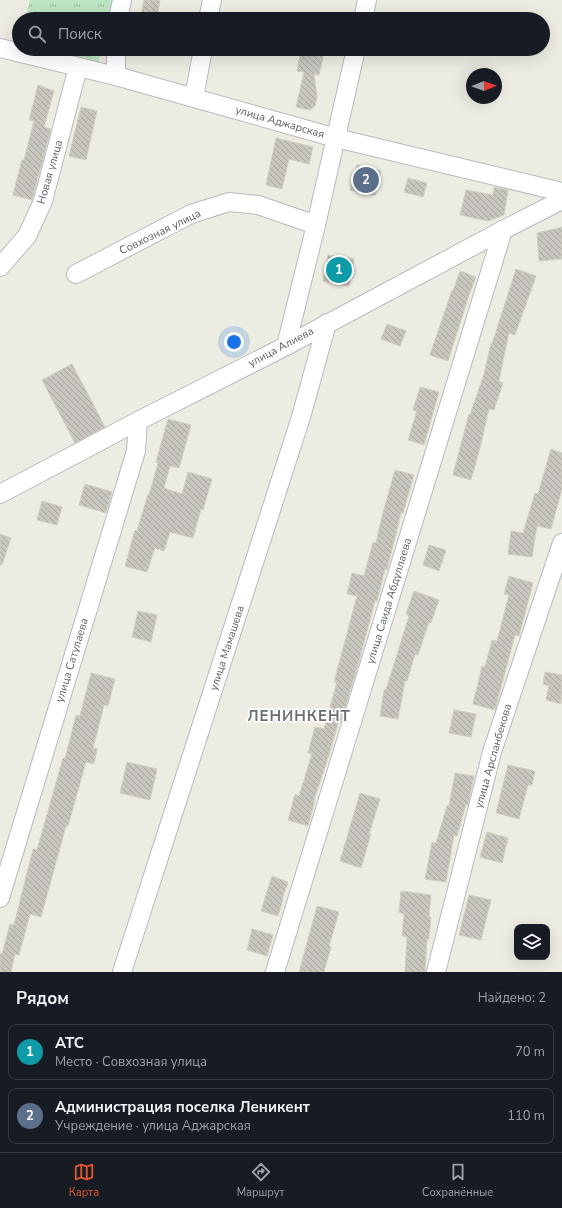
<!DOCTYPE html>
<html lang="ru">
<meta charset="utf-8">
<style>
:root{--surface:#171b24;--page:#242831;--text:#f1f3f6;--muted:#9ea1a6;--line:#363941;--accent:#e6572f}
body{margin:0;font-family:"Nunito Sans",sans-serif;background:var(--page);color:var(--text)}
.controls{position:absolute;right:12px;bottom:12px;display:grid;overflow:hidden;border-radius:8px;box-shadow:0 4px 16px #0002}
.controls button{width:36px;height:36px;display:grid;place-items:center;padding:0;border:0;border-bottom:1px solid var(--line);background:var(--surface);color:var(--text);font:20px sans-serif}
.compass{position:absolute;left:466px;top:68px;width:36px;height:36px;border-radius:50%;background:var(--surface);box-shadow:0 4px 16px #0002;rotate:89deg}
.you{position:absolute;left:234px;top:342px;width:14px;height:14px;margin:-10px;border:3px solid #fff;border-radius:50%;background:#1a73e8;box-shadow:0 0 0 6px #1a73e833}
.badge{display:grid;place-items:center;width:26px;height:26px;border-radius:50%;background:var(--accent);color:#fff;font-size:13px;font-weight:700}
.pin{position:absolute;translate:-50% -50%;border:2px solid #fff;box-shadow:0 1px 4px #0006}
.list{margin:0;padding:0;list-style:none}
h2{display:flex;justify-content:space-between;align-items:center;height:52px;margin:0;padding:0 16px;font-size:17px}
h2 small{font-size:13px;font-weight:400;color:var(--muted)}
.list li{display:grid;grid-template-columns:26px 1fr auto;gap:12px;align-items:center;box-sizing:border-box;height:56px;margin:0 8px 8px;padding:0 8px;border:1px solid var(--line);border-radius:8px}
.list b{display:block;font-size:15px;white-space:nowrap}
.list p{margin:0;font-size:13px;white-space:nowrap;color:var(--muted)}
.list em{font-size:13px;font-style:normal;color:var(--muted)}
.icon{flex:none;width:22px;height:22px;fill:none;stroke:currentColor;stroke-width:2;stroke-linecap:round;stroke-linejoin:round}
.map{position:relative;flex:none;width:562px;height:972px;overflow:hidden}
.search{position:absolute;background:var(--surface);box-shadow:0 4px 16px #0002;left:12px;right:12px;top:12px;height:44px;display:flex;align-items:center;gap:10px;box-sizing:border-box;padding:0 14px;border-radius:22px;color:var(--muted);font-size:15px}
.sheet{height:180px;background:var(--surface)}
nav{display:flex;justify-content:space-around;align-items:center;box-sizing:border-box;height:56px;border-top:1px solid var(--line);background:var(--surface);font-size:11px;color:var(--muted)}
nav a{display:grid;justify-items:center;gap:2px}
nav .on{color:var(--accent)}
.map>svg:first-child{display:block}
</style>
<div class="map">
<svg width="562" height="972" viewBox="0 0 562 972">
<defs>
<pattern id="park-tufts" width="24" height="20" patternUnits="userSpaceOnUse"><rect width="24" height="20" fill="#bee5c4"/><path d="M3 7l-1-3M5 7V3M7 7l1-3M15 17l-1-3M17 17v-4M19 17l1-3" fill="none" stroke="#9dbda3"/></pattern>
<pattern id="building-back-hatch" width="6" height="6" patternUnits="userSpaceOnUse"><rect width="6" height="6" fill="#c8c6bf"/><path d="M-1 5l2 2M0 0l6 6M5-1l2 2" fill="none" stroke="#a5a49f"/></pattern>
</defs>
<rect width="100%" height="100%" fill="#edece2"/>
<g fill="url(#park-tufts)">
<polygon points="30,0 113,0 108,19 25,19"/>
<polygon points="44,49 101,49 98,64"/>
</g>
<g fill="url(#building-back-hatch)" stroke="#d2cfc0">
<polygon points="144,0 160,0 157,19 140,19"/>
<polygon points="301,49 325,49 319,75 314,74 317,97 315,106 310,110 296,107 304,72 297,71"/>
<polygon points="38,85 54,91 44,127 51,129 32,200 13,195 22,160 24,160 34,121 29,120"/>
<polygon points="81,107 97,111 86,160 69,156"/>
<polygon points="276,138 313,147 309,164 289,159 282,189 266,185"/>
<polygon points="357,165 381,171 375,195 350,190"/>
<polygon points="408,178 427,183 423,197 404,192"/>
<polygon points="494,187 508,190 504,215 488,221 460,215 466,190 493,195"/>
<polygon points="562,227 562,259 539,261 537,233"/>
<polygon points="328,255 354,259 349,286 323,281"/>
<polygon points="516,269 536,276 515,335 509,333 499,381 503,383 494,410 489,409 480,448 471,480 453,475 469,414 470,415 484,374 491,343 492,344"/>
<polygon points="460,271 476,277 470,292 448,361 430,355 452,290 453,291"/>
<polygon points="387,324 406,331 400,346 381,339"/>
<polygon points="72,364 105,427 75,443 42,380"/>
<polygon points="420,387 439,392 424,445 408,440 417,411 413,410"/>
<polygon points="168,419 191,425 179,468 170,466 164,488 182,494 188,472 212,479 203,510 201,509 193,538 170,532 164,551 155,548 147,572 125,566 135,530 137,531 148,494 149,495 158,463 156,462"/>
<polygon points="551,449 562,453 562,489 551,529 537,526 532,557 508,554 511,531 523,533 535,493 538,494"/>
<polygon points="395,470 414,475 403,513 401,513 387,570 385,569 377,601 375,601 358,665 341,722 339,721 328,758 314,800 315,800 308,826 288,820 295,794 299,796 312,754 308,753 315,727 324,729 337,682 334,682 357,596 347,594 352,573 364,576 373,542 376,543 382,516"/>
<polygon points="85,484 112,492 106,513 79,505"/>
<polygon points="42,501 62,507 57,525 37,520"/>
<polygon points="0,534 11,538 2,565 0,565"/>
<polygon points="429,545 446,550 439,571 423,565"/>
<polygon points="509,576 533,583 519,636 515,635 495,710 473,704 482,666 485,667 492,640 497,641 509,595 504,594"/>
<polygon points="414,591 439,600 431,623 429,622 418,655 415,654 407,681 405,681 398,719 380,716 384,690 386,690 409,616 406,614"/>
<polygon points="138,611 157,615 151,642 132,637"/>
<polygon points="545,672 562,675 561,704 546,700 549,686 543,684"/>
<polygon points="91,673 115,679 108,706 104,705 93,748 97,749 94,764 86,762 68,826 66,826 41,917 30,914 19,955 15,954 11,972 0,972 0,953 2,954 10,924 14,925 33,849 37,850 63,758 65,759 76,715 80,716"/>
<polygon points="454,710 476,714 471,737 449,733"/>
<polygon points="127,762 157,769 150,800 120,793"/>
<polygon points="508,765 535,771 532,785 528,785 519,819 496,813"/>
<polygon points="455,773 474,776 468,805 466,804 457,836 454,835 446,882 425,879 432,842 436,843 447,806 449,806"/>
<polygon points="360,793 380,799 369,834 371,834 361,868 340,861"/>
<polygon points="487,832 508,838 502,863 480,857"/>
<polygon points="272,876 288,882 282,899 283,899 278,916 261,911"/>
<polygon points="401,891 431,895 429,917 431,917 429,939 427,939 425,972 405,972 407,937 402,936 404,914 399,912"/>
<polygon points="469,895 491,900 481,940 459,935"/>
<polygon points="317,906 339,912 329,946 331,947 324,972 299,972"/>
<polygon points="252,929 273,935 267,956 247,950"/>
</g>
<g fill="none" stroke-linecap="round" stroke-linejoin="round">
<defs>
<g id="minor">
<polyline points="118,19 122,0"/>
<polyline points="208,19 212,0"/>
<polyline points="363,19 367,0"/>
<polyline points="0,48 116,76 336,138 562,192"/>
<polyline points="116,76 116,49"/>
<polyline points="194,97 203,49"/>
<polyline points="0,267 27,236 43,201 78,67"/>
<polyline points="76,274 191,214 229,202 258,205 316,225"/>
<polyline points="286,346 316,225 356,49"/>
<polyline points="0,494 138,421 286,346 503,230 562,200"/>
<polyline points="0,898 136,451 138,421"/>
<polyline points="122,972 301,417 327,323"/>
<polyline points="275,972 503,230"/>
<polyline points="436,972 492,752 562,543"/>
</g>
</defs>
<use href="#minor" stroke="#b7b9be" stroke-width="20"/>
<use href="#minor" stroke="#fff" stroke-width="18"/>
</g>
<g text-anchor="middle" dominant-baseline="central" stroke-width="3.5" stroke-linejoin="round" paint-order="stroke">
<g font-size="11" fill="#5a5d63" stroke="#fff">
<text transform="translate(280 122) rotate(16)">улица Аджарская</text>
<text transform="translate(50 172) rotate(-74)">Новая улица</text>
<text transform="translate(160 232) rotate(-26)">Совхозная улица</text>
<text transform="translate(281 347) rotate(-28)">улица Алиева</text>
<text transform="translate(389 601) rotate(-73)">улица Саида Абдуллаева</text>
<text transform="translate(227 648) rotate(-72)">улица Мамашева</text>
<text transform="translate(72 660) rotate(-73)">улица Сатулаева</text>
<text transform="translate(493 756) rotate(-74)">улица Арсланбекова</text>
</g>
<g font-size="15" font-weight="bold" letter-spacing="1" fill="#6b6f75" stroke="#fff">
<text x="299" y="716">ЛЕНИНКЕНТ</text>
</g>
</g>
</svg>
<div class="controls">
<button><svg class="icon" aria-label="layers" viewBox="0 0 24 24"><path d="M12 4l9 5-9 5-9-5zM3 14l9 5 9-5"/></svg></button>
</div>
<svg class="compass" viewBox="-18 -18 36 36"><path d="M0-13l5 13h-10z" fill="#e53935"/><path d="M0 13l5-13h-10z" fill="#9ea1a6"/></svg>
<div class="you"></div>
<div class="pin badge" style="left:339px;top:270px;background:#0f9aa8">1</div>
<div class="pin badge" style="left:366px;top:180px;background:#5c6f8a">2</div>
<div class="search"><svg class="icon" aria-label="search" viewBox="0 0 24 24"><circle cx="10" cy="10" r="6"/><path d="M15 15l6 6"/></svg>Поиск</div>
</div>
<section class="sheet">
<h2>Рядом<small>Найдено: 2</small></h2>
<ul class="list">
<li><span class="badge" style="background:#0f9aa8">1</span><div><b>АТС</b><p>Место · Совхозная улица</p></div><em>70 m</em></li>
<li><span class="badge" style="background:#5c6f8a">2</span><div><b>Администрация поселка Леникент</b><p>Учреждение · улица Аджарская</p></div><em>110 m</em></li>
</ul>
</section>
<nav>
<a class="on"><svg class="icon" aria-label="map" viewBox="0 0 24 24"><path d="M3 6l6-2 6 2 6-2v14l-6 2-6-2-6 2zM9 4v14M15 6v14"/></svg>Карта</a>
<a><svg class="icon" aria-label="directions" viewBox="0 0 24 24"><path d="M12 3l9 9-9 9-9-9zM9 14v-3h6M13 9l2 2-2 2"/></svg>Маршрут</a>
<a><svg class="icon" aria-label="saved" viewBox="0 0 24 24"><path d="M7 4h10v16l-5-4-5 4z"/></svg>Сохранённые</a>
</nav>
